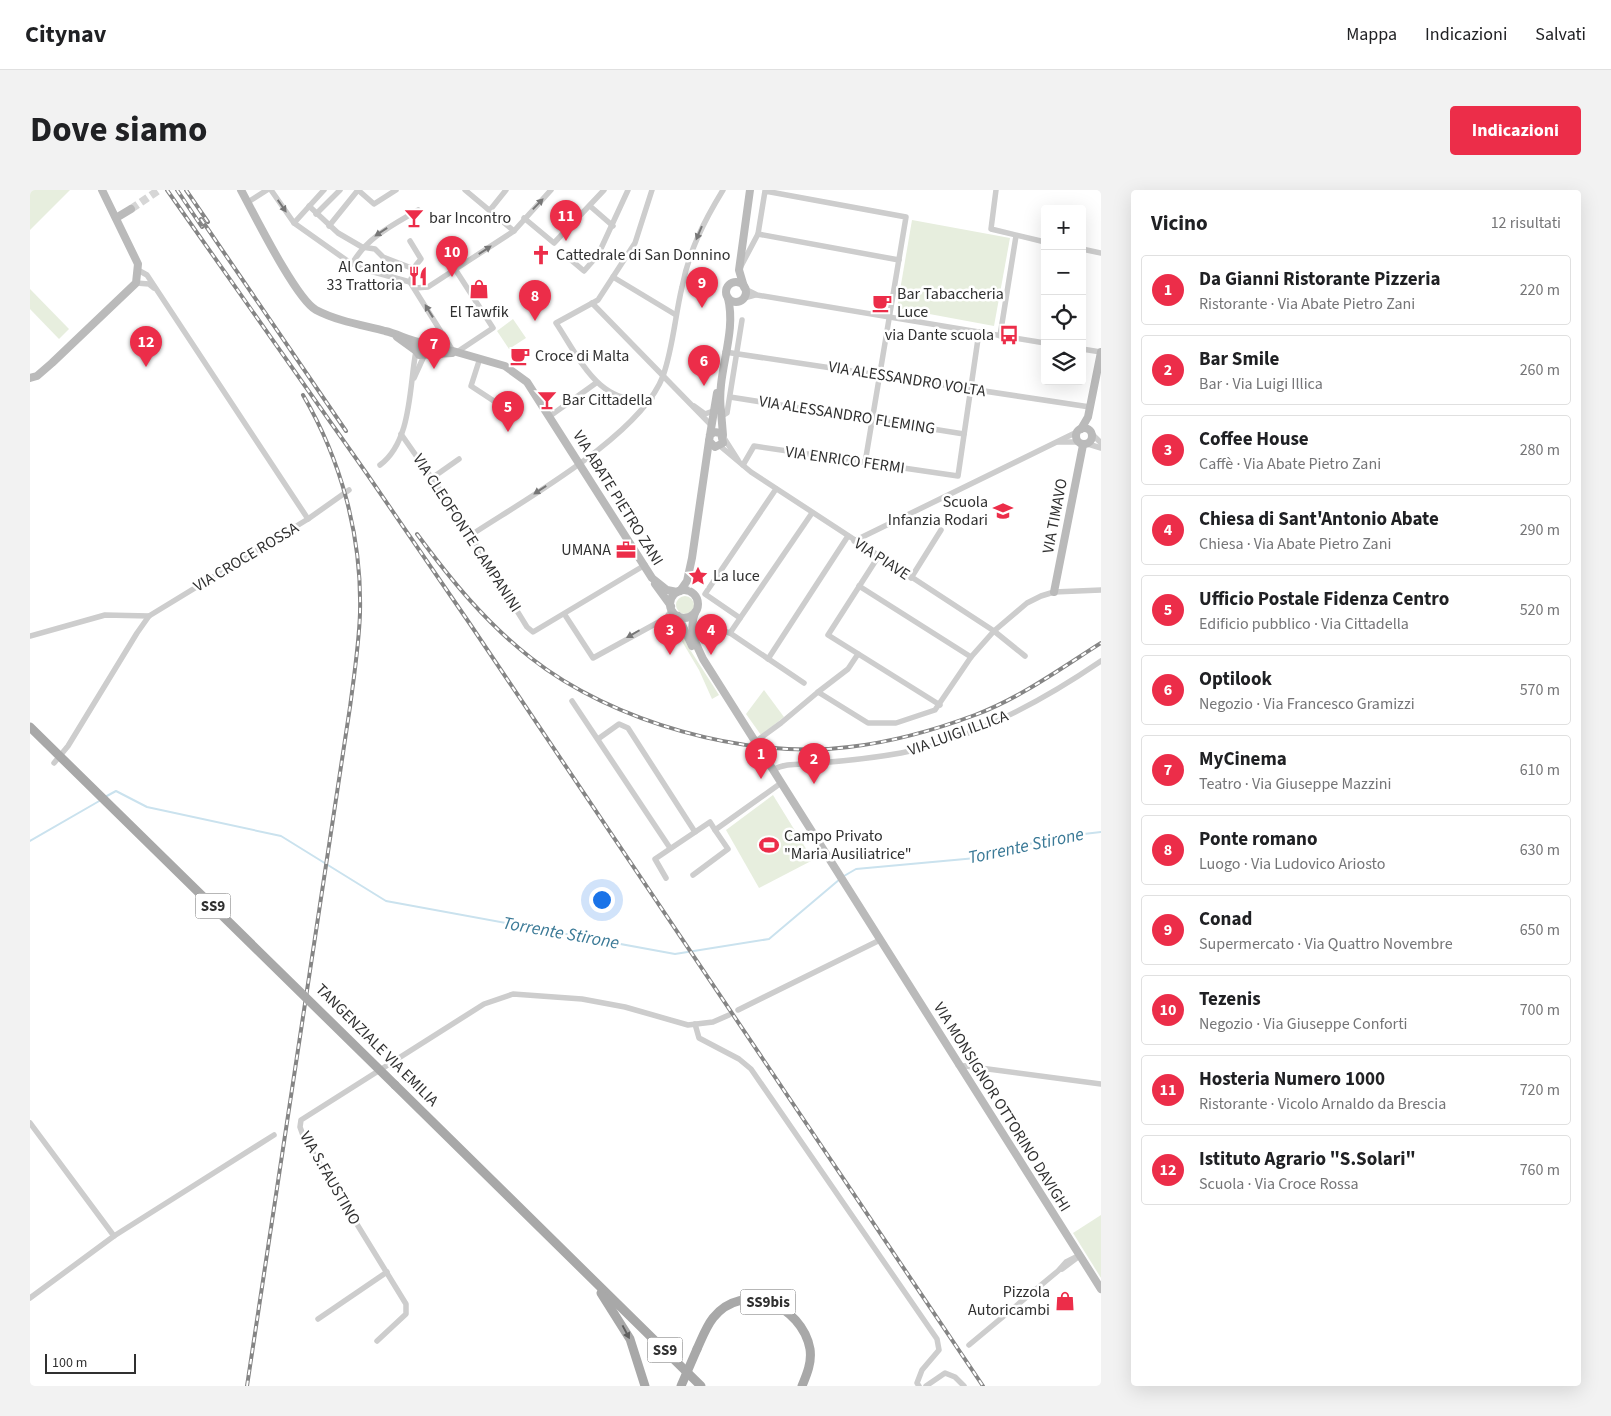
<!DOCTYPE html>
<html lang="it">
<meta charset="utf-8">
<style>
:root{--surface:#fff;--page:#f2f2f2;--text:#202124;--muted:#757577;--line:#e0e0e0;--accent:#ec2d49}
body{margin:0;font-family:"Source Sans 3",sans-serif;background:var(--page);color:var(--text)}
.controls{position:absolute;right:15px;top:15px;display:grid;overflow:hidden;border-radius:5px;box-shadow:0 5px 20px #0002}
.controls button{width:45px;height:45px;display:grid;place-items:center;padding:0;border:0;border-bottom:1px solid var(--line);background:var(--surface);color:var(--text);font:25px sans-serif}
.scale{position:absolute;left:15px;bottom:12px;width:91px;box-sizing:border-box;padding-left:5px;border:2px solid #303030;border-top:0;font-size:14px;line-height:18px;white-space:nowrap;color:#303030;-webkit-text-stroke:4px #fff;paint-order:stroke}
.you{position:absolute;left:571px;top:709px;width:18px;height:18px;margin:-12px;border:4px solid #fff;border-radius:50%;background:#1a73e8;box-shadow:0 0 0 8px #1a73e833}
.badge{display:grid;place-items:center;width:32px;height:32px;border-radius:50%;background:var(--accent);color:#fff;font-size:16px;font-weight:700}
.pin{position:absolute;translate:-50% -41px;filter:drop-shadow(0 1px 2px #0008)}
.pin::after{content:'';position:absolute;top:26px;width:18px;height:15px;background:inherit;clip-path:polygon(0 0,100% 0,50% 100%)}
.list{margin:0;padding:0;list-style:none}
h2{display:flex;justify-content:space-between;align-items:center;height:65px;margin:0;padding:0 20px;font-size:21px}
h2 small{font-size:16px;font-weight:400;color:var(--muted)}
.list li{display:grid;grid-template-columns:32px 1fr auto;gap:15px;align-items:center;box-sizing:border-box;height:70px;margin:0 10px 10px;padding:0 10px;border:1px solid var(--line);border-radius:5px}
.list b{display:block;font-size:19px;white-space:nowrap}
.list p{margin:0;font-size:16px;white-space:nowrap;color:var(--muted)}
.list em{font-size:16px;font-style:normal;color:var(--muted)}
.icon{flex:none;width:28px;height:28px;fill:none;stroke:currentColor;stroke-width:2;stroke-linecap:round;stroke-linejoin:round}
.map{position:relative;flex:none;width:1071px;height:1196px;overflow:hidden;border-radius:5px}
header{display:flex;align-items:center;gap:30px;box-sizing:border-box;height:70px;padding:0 25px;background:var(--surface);border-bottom:1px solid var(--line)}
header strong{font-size:24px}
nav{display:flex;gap:28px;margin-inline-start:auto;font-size:18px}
.intro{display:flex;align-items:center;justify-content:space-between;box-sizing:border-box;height:120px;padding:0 30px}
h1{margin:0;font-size:35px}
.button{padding:12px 22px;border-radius:5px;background:var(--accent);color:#fff;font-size:18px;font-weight:700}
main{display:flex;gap:30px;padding:0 30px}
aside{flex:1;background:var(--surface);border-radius:5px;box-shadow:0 5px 20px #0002}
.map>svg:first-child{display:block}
</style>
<header>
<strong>Citynav</strong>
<nav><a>Mappa</a><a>Indicazioni</a><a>Salvati</a></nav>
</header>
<div class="intro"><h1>Dove siamo</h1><a class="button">Indicazioni</a></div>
<main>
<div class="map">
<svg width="1071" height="1196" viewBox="0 0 1071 1196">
<rect width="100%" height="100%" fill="#fff"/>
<g fill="#e7eede">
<polygon points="0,0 40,0 0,40"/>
<polygon points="882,30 980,48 964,136 867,118"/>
<polygon points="0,99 39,139 29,149 0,119"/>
<polygon points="483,129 496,148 479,159 467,141"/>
<circle cx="655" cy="415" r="9"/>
<polygon points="652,441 657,455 689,505 682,509 669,480 647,443"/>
<polygon points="734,500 754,527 731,545 716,524"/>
<polygon points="743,605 783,670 729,698 696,640"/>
<polygon points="1071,1025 1071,1088 1043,1043"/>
</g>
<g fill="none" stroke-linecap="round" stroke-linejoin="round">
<g stroke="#cae2ee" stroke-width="2">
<polyline points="75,607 86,601 117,617 251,646 356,711 645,764 739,749 810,689"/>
<polyline points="0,651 71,610"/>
<polyline points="814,686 826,679 957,667 1019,648 1071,642"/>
</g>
<polyline stroke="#d6d6d6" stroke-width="8" stroke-dasharray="8 4" stroke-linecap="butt" points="101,19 129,0"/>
<g stroke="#cdcdcd" stroke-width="5.5">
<polyline points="241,0 264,33 319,72 340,81 380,92 423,161"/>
<polyline points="328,0 344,14 366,0"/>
<polyline points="435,0 484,41"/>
<path d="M622,0L605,53L568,110L526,133C550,169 570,219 622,208"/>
<polyline points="966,0 961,39 1015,52"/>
<polyline points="218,12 237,0"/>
<polyline points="279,16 308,43 332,57 345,59 353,67 384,79"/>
<polyline points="560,16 583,36"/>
<polyline points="460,20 476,0"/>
<polyline points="286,24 310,0"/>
<polyline points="494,28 524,53 574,0"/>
<polyline points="264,33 294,0"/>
<polyline points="299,36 328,0"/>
<polyline points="728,44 869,70"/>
<polyline points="380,51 391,69 386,75 380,92"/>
<polyline points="1052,59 1071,63"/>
<polyline points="541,70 554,81 568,65 598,0"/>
<path d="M322,74C337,47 363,35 388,20"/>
<polyline points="710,78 728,44 735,1 876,27 835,273"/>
<polyline points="425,79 463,138 427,162"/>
<polyline points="583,87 646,125"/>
<polyline points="106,93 119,94 124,98"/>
<polyline points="385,98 398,97 484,41 521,0"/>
<polyline points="715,99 727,105 1015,153"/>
<polyline points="714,108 725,105"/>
<polyline points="562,113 682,236"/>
<polyline points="970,146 986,46"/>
<polyline points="396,154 413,144"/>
<polyline points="1052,159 1071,162"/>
<polyline points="695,162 1060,217"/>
<polyline points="450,168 441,196 479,221"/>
<polyline points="384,188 394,166"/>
<polyline points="700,207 934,244"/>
<polyline points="664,216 675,224 683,221"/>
<polyline points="520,226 566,193"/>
<polyline points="692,226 697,223 712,130"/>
<polyline points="371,244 429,327 497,437 503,442 615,375"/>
<polyline points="1062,244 1071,253"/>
<polyline points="694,248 708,270"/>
<polyline points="1028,252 1048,252"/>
<polyline points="1058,254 1071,258"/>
<polyline points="690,256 721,282 964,441 995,466"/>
<path d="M350,275C382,251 379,197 386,161"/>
<polyline points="713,275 724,256 928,286 949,142"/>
<polyline points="402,288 429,269"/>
<polyline points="278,329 319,300"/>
<path d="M441,345C494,310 611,245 633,186C643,158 645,126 652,97C659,61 674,31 693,0"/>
<polyline points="824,351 1047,242"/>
<polyline points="848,367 798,445 910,515"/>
<polyline points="881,388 911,340"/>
<polyline points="829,396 941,467"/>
<polyline points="535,425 563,468 636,428 642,420"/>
<polyline points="710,428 675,404 746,299"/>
<polyline points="700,443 782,323"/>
<polyline points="0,446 75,425 119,426"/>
<polyline points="673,451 693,441 700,443 774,493"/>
<polyline points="738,469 818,346"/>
<polyline points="788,502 818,479 828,464"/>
<polyline points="542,511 640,658"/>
<polyline points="568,549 589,534 598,538 665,642"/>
<polyline points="725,552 751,533 788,502 838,533 866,533 905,520 941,467 964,441 997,413 1011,406 1024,402 1071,400"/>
<polyline points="24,573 38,556 107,443 119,426 278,329 117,85 108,80"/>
<path d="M743,580C756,572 773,575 788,573C815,571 843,568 871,563C943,549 1011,512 1071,471"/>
<polyline points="663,685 698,659 685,640"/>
<polyline points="636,688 625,669 680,632 685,640 751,593"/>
<polyline points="708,820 850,750"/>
<polyline points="665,834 669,848 709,869 721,879 907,1149 909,1160 892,1180 887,1193 889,1196"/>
<polyline points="928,875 1071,894"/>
<polyline points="0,933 84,1046"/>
<polyline points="1032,1079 1048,1067"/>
<polyline points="0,1108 84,1046 244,945"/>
<polyline points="288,1129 357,1082"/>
<polyline points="347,1151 376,1124 376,1114 274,948 270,937 271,930 454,814 483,804 552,809 595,817 658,835 683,832 699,825"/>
<polyline points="939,1155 1028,1081 1036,1072 1050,1065"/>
<polyline points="896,1196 915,1183 925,1187 934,1196"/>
</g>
<g stroke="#bababa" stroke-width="8">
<path d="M211,0C224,24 266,109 286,120C307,131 332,135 355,141C369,144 381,152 395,153L399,158"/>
<polyline points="86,28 101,19"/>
<circle cx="706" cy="102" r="10"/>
<polyline points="714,97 709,80 720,0"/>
<polyline points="367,147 385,160"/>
<polyline points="388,153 385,159 389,165 422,163"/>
<polyline points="399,158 423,161 475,176 497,192 622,388 637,400 647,402"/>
<polyline points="0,188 7,186 22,173 106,93 108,74 72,0"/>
<polyline points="687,220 691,221 693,245"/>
<path d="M691,221C686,183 707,145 698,108"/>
<circle cx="1054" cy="246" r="8"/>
<polyline points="1051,239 1058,227 1071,162"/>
<polyline points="680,245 684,242 691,243 693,253 685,257 679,251 687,203"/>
<polyline points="625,394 641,416"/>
<circle cx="654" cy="414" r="14"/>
<polyline points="650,401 657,391 662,368 679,251"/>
<polyline points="1024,402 1053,255"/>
<path d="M665,423C658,440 666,454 673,469L1071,1099"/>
<polyline points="648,426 662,456"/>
</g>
<g stroke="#a8a8a8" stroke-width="9">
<polyline points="365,895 671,1196"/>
<polyline points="571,1103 600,1149 615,1196"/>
<path d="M667,1159C672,1148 676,1137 683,1128C713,1090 772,1115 780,1159C782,1172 777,1184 772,1196"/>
</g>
<defs>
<g id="rail">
<polyline points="137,0 337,284 440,434 953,1196"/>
<polyline points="147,0 172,37"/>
<polyline points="156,0 178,32"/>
<polyline points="171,29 316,241"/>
<path d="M387,344C421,390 456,433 501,468C582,532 717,570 819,557C862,552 905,540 945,525C990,508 1030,479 1071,453"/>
<path d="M217,1196L320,517C324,486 329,454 330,423C332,346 311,270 273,205"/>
</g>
</defs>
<use href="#rail" stroke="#858585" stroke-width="4"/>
<use href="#rail" stroke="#fff" stroke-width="2" stroke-dasharray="5.5" stroke-linecap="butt"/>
<g stroke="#a8a8a8" stroke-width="9">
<polyline points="0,537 365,895"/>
<polyline points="651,1196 667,1159"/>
</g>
</g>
<defs><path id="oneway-solid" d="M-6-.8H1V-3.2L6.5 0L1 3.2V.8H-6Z" transform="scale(1.25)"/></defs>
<g fill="#777">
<use href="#oneway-solid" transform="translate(508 14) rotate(-46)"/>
<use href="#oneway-solid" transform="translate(252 16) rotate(55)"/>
<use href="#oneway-solid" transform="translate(351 42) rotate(146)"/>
<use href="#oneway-solid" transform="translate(669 43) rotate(113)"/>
<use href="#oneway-solid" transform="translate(455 60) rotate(-33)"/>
<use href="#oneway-solid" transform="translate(399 121) rotate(-122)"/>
<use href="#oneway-solid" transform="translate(510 300) rotate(147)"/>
<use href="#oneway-solid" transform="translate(603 444) rotate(150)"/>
</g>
<use fill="#606060" href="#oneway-solid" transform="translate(596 1142) rotate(62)"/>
<defs>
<symbol id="bar-bare" viewBox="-9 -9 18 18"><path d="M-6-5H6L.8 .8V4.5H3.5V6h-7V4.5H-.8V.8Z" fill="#ec2d49" stroke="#fff" stroke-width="2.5" paint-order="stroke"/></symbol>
<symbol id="church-bare" viewBox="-9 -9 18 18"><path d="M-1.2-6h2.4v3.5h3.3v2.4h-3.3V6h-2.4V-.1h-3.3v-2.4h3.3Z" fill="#ec2d49" stroke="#fff" stroke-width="2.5" paint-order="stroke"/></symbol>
<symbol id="restaurant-bare" viewBox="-9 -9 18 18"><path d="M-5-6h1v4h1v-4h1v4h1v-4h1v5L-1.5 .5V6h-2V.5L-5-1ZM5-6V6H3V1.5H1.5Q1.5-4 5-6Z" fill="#ec2d49" stroke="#fff" stroke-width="2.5" paint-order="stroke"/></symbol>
<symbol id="shop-bare" viewBox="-9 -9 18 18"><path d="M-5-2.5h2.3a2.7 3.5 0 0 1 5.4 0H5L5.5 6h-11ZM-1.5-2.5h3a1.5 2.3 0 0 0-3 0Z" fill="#ec2d49" stroke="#fff" stroke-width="2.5" paint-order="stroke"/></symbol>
<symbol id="cafe-bare" viewBox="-9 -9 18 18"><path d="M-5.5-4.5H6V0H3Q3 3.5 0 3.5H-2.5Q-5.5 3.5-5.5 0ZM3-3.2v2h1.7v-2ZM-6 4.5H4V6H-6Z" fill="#ec2d49" stroke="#fff" stroke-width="2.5" paint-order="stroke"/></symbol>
<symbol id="bus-bare" viewBox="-9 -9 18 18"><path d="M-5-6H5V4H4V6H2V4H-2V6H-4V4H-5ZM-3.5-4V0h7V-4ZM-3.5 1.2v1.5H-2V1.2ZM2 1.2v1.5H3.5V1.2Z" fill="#ec2d49" stroke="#fff" stroke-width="2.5" paint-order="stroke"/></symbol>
<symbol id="school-bare" viewBox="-9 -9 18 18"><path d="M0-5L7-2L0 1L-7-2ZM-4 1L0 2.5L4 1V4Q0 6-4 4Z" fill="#ec2d49" stroke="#fff" stroke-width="2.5" paint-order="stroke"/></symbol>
<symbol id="office-bare" viewBox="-9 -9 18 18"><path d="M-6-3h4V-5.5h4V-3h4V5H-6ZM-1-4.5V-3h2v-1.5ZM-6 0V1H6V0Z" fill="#ec2d49" stroke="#fff" stroke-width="2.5" paint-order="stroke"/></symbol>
<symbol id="sight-bare" viewBox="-9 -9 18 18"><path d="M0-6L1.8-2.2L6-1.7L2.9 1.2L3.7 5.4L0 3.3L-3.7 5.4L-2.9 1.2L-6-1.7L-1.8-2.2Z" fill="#ec2d49" stroke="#fff" stroke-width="2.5" paint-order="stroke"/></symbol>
<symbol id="stadium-bare" viewBox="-9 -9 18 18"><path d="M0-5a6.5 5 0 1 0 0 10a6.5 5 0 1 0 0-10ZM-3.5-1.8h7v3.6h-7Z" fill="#ec2d49" stroke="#fff" stroke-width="2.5" paint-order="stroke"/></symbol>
</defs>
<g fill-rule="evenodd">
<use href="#bar-bare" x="370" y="14" width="28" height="28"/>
<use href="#church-bare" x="497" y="51" width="28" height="28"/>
<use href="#restaurant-bare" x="374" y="72" width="28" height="28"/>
<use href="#shop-bare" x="435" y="85" width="28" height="28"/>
<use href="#cafe-bare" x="838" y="99" width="28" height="28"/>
<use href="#bus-bare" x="965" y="131" width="28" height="28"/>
<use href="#cafe-bare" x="476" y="152" width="28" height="28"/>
<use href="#bar-bare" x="503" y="196" width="28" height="28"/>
<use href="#school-bare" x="959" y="307" width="28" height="28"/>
<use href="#office-bare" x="582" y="346" width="28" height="28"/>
<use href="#sight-bare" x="654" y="372" width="28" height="28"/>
<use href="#stadium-bare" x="725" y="641" width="28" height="28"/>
<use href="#shop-bare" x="1021" y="1097" width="28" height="28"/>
</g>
<g text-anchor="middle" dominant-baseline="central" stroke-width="5" stroke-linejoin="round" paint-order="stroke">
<g fill="#fff" stroke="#6e6e6e" stroke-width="1">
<rect x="165.5" y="703.5" width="35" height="25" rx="4"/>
<rect x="710.5" y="1099.5" width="55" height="25" rx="4"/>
<rect x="617.5" y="1147.5" width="35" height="25" rx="4"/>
</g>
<g font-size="15" font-weight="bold" fill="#303030">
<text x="183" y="716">SS9</text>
<text x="738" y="1112">SS9bis</text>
<text x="635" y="1160">SS9</text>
</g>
<g font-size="16" fill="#303030" stroke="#fff" text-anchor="start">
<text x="399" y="28">bar Incontro</text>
<text x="526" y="65">Cattedrale di San Donnino</text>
<text x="373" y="77" text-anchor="end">Al Canton<tspan x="373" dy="18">33 Trattoria</tspan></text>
<text x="867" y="104">Bar Tabaccheria<tspan x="867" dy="18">Luce</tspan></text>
<text x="449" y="122" text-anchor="middle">El Tawfik</text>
<text x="964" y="145" text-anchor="end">via Dante scuola</text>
<text x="505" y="166">Croce di Malta</text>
<text x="532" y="210">Bar Cittadella</text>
<text x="958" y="312" text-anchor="end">Scuola<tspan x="958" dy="18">Infanzia Rodari</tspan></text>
<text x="581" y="360" text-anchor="end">UMANA</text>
<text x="683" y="386">La luce</text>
<text x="754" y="646">Campo Privato<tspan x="754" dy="18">"Maria Ausiliatrice"</tspan></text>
<text x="1020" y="1102" text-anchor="end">Pizzola<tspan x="1020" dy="18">Autoricambi</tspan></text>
</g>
<g font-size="16" fill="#303030" stroke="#fff">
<text transform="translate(877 189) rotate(9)">VIA ALESSANDRO VOLTA</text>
<text transform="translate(817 225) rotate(9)">VIA ALESSANDRO FLEMING</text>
<text transform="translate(815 270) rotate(8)">VIA ENRICO FERMI</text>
<text transform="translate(588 308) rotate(58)">VIA ABATE PIETRO ZANI</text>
<text transform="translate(1025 326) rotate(-79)">VIA TIMAVO</text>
<text transform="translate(437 343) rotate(57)">VIA CLEOFONTE CAMPANINI</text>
<text transform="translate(216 367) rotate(-31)">VIA CROCE ROSSA</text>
<text transform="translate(852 369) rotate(33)">VIA PIAVE</text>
<text transform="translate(928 543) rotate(-20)">VIA LUIGI ILLICA</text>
<text transform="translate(347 855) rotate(45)">TANGENZIALE VIA EMILIA</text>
<text transform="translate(972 917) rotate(58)">VIA MONSIGNOR OTTORINO DAVIGHI</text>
<text transform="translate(300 988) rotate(60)">VIA S.FAUSTINO</text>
</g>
<g font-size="18" font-style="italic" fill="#3a7996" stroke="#fff">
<text transform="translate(996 656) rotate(-12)">Torrente Stirone</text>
<text transform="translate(531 743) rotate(10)">Torrente Stirone</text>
</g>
</g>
</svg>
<div class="controls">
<button>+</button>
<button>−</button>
<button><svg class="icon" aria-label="locate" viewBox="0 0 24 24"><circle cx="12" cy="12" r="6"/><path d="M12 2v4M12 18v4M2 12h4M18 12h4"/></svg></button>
<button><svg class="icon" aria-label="layers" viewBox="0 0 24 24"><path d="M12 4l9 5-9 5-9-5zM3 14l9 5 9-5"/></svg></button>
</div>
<div class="scale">100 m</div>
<div class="you"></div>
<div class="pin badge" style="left:731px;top:589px">1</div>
<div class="pin badge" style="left:784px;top:594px">2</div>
<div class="pin badge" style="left:640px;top:465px">3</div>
<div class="pin badge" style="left:681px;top:465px">4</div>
<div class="pin badge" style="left:478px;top:242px">5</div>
<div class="pin badge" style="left:674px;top:196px">6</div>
<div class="pin badge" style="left:404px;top:179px">7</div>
<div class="pin badge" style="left:505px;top:131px">8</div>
<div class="pin badge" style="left:672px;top:118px">9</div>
<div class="pin badge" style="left:422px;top:87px">10</div>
<div class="pin badge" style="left:536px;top:51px">11</div>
<div class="pin badge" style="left:116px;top:177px">12</div>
</div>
<aside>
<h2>Vicino<small>12 risultati</small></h2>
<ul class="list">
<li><span class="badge">1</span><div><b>Da Gianni Ristorante Pizzeria</b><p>Ristorante · Via Abate Pietro Zani</p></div><em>220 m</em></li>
<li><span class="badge">2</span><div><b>Bar Smile</b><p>Bar · Via Luigi Illica</p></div><em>260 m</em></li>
<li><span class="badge">3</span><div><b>Coffee House</b><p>Caffè · Via Abate Pietro Zani</p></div><em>280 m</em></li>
<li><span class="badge">4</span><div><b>Chiesa di Sant'Antonio Abate</b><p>Chiesa · Via Abate Pietro Zani</p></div><em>290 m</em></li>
<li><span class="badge">5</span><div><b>Ufficio Postale Fidenza Centro</b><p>Edificio pubblico · Via Cittadella</p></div><em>520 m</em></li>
<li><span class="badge">6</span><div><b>Optilook</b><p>Negozio · Via Francesco Gramizzi</p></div><em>570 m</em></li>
<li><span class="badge">7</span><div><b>MyCinema</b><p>Teatro · Via Giuseppe Mazzini</p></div><em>610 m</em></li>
<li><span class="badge">8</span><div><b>Ponte romano</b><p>Luogo · Via Ludovico Ariosto</p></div><em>630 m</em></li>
<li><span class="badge">9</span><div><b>Conad</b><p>Supermercato · Via Quattro Novembre</p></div><em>650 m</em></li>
<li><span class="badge">10</span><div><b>Tezenis</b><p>Negozio · Via Giuseppe Conforti</p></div><em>700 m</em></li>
<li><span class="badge">11</span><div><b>Hosteria Numero 1000</b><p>Ristorante · Vicolo Arnaldo da Brescia</p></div><em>720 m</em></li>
<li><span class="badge">12</span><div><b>Istituto Agrario &quot;S.Solari&quot;</b><p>Scuola · Via Croce Rossa</p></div><em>760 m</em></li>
</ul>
</aside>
</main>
